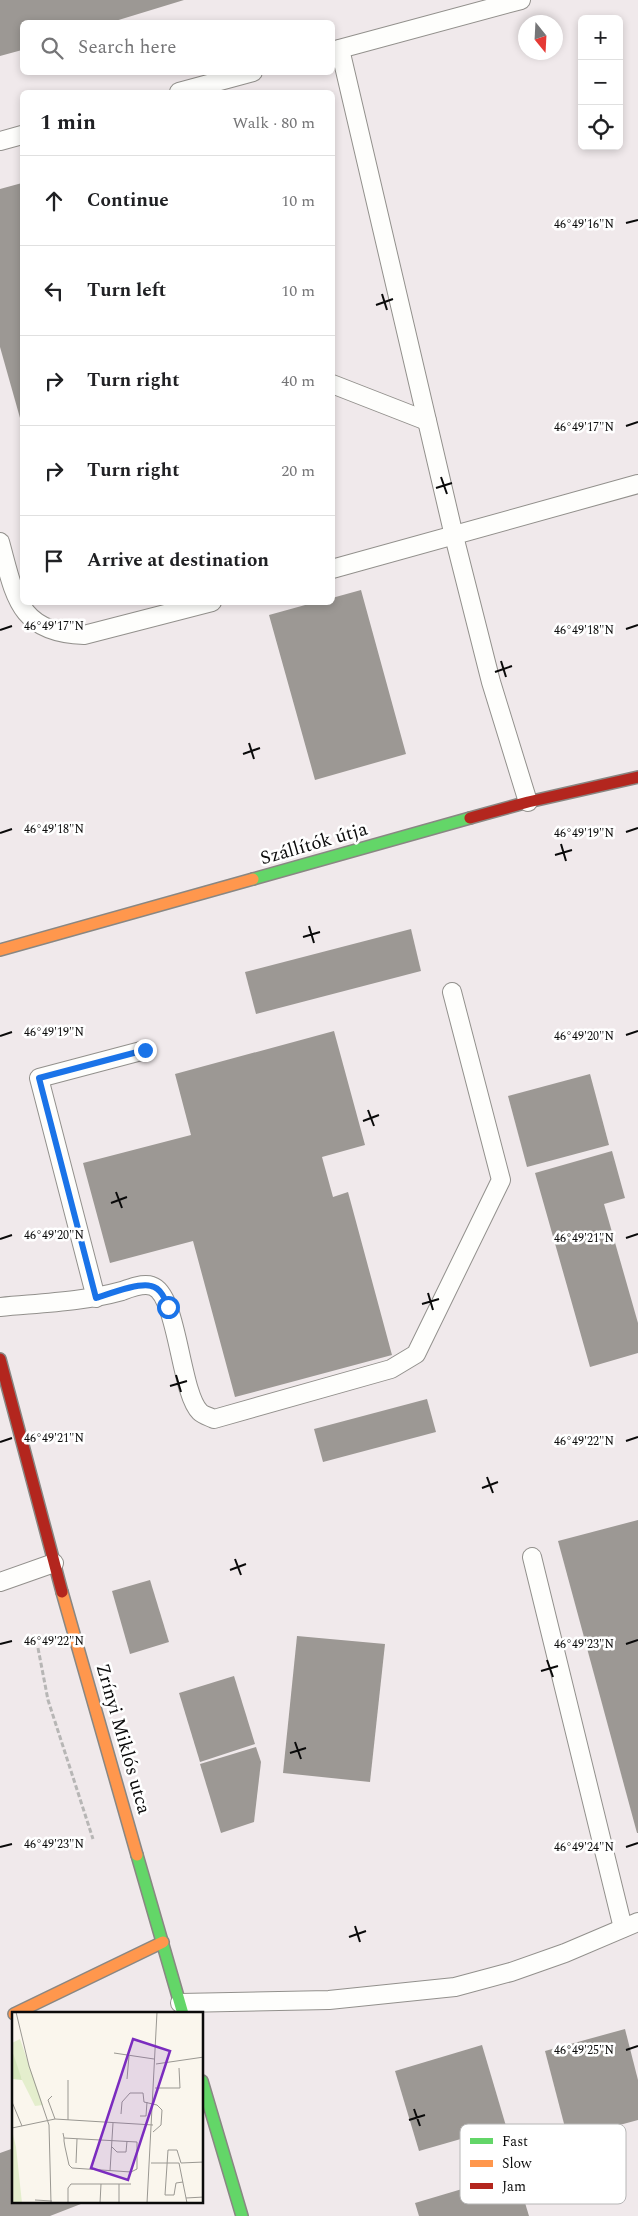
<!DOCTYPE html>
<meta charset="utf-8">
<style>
:root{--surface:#fff;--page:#f2f2f2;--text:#202124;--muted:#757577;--line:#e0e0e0}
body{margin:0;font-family:Spectral,serif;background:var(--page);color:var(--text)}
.controls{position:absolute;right:15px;top:15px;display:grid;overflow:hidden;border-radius:8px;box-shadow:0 2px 8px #0003}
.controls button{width:45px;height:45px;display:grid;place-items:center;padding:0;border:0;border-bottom:1px solid var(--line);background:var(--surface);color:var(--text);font:25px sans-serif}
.compass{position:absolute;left:518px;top:15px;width:45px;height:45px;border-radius:50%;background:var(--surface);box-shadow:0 2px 8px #0003;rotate:162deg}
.stop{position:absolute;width:15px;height:15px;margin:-11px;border:4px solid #1a73e8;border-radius:50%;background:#fff}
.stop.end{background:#1a73e8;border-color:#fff;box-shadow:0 1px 5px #0008}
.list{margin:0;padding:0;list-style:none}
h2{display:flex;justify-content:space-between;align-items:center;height:65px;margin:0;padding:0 20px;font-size:21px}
h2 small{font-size:16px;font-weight:400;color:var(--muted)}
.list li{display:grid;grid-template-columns:32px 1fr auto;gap:15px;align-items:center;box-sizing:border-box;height:90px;padding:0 20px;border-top:1px solid var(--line)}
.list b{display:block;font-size:19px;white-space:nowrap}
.list em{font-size:16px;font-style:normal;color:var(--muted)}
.icon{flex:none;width:28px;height:28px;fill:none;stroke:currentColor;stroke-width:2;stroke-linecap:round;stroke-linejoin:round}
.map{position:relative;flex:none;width:638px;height:2216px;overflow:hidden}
.search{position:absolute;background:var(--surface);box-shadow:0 2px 8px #0003;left:20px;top:20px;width:315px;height:55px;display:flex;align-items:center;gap:12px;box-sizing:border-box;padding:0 18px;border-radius:8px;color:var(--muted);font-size:19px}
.panel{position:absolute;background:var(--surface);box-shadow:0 2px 8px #0003;left:20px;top:90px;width:315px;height:515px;border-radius:8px}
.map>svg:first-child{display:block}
</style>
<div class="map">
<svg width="638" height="2216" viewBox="0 0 638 2216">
<rect width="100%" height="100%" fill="#faf6ed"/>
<path fill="#f0e9eb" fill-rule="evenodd" d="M0,0H638V2216H0ZM582,19H619V146H582ZM22,22H332V72H22ZM526,22H556V52H526ZM22,92H332V602H22ZM14,2014H202V2202H14Z"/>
<g fill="#9c9894">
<polygon points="0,0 184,0 112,22 22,22 22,50 0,56"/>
<polygon points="22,183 22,425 0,347 0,189"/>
<polygon points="361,590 406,754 315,780 269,615 316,602 332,602 332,598"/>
<polygon points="411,929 421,971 256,1014 245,972"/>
<polygon points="334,1031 365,1145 322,1157 333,1197 348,1192 392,1355 235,1397 193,1241 110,1263 83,1163 191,1135 175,1074"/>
<polygon points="590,1074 609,1145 527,1167 508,1096"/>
<polygon points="612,1151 625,1198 604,1204 638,1323 638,1353 590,1367 535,1173"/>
<polygon points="427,1399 436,1432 323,1462 314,1429"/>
<polygon points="638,1520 638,1833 637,1833 558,1541"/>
<polygon points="150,1580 169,1642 130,1654 112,1591"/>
<polygon points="297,1636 385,1644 370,1782 283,1773"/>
<polygon points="234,1676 255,1744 200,1762 179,1693"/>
<polygon points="256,1747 261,1762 254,1822 221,1833 200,1764"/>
<polygon points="625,2029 638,2080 638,2120 568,2139 545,2051"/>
<polygon points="482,2045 506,2126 419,2151 395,2071"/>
<polygon points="14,2148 14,2202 86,2202 50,2216 0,2216 0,2153"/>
<polygon points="516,2173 529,2216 419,2216 415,2203"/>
</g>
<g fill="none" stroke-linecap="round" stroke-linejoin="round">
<defs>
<g id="lane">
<polyline points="340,49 454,536 491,682 528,802"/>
<polyline points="332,51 521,0"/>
<polyline points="179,92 253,72"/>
<polyline points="0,141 22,135"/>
<polyline points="332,384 427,421"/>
<path d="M0,542C15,596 18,633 84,635L212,602"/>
<polyline points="332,569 638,484"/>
<polyline points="96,1298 39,1078 145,1050"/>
<path d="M0,1307C41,1303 82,1302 122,1291C130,1288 143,1283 152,1286C178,1294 180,1393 200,1412C203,1415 210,1417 214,1419L391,1369L416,1354L501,1180L452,992"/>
<polyline points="532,1557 623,1928"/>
<polyline points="0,1582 54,1563"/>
<polyline points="180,2003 329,2000 455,1987 511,1972 565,1953 638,1922"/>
</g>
<g id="fast">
<polyline points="253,879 470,818"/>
<polyline points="137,1855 183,2014"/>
<polyline points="202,2081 242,2216"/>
</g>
<g id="slow">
<polyline points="0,950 253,879"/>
<polyline points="62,1592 137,1855"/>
<polyline points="14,2014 163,1942"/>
</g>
<g id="jam">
<polyline points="470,818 528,802 638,777"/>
<polyline points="0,1359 62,1592"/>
</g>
</defs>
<use href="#lane" stroke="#92908c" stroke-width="20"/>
<use href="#fast" stroke="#898783" stroke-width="14"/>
<use href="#slow" stroke="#898783" stroke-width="14"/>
<use href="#jam" stroke="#898783" stroke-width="14"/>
<polyline stroke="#b7b6b5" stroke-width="3" stroke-dasharray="5 2.5" stroke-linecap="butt" points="38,1648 48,1700 93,1839"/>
<use href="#lane" stroke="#fefefc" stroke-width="18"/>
<use href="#fast" stroke="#63d668" stroke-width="11"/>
<use href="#slow" stroke="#ff974d" stroke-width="11"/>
<use href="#jam" stroke="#b3261e" stroke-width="11"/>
</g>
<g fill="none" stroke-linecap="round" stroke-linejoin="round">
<path stroke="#1a73e8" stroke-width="6" d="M145,1050L39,1078L96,1298C109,1294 139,1282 151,1286C161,1288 165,1299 168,1307"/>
</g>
<path fill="none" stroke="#0a0a0a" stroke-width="2" d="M626,223L638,220M382,294L387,310M376,305L393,299M626,426L638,422M441,477L447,494M436,488L452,483M626,629L638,625M0,630L12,626M501,661L506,677M495,672L512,666M249,743L254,759M243,754L260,748M626,832L638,828M0,833L12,829M561,844L566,861M555,855L572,850M309,926L314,943M303,937L320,932M626,1035L638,1031M0,1036L12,1032M368,1110L374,1126M363,1121L379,1115M116,1192L122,1208M111,1203L127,1197M626,1238L638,1234M0,1239L12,1235M428,1293L433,1310M422,1304L439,1299M176,1375L181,1392M170,1386L187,1381M626,1441L638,1437M0,1442L12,1438M487,1477L493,1493M482,1488L498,1482M235,1559L241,1575M230,1570L246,1564M0,1644L12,1641M626,1644L638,1640M547,1660L553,1677M541,1671L558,1666M295,1742L301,1759M290,1753L306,1748M0,1847L12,1844M626,1847L638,1843M355,1926L360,1942M349,1937L366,1931M626,2050L638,2046M414,2109L420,2126M409,2120L425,2115"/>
<g text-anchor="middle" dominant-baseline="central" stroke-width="5" stroke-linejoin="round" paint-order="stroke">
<g font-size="19" fill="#0a0a0a" stroke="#fff">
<text transform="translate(314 844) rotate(-16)">Szállítók útja</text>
<text transform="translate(123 1739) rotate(74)">Zrínyi Miklós utca</text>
</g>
</g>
<g transform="translate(12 2012)">
<rect width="191" height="191" fill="#faf6ed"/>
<path d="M0,38L8,56L10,68L0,67Z" fill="#d5e6bb"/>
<path d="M8,27L31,93L23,94L10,68L0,38V31ZM0,118L4,135L10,191H0Z" fill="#e4eecd"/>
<path fill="none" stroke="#9a9892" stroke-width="1" d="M4,0L17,54L37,113L39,191M102,41L142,47M144,52L192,45M115,67L117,44M56,68V108M143,76H168L167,56M40,84L36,88L43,107M0,90L10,114M109,102L110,90L118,81H131L132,90L145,93L150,98L149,113L141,120M128,104H134L135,90M0,116L43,107L141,113M51,121L52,126V129L53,135L57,153L60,156L119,160L125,157V130L52,126M100,135L105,140H114L115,129M64,151L65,127M139,151H167L175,191M169,151L165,138H156L153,183H162L164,171L171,170M169,151L192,150M98,159L101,111M107,172V191M174,186L192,185M23,188L40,189M56,191V176L59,172H119M88,191L89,172M135,191L145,0"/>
<path fill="#7b2cbf" fill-opacity="0.15" stroke="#7b2cbf" stroke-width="2.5" d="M121,27L158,39L116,168L79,156Z"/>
<rect width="191" height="191" fill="none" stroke="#0a0a0a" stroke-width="2.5"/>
</g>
<rect x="460" y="2124" width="166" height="80" rx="8" fill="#fff" stroke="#b6b6b6" stroke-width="1"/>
<rect x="470" y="2138" width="23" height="6" fill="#63d668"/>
<rect x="470" y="2160" width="23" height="7" fill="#ff974d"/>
<rect x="470" y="2183" width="23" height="6" fill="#b3261e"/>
<g font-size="14" fill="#0a0a0a">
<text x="502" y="2146">Fast</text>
<text x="502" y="2168">Slow</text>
<text x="502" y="2191">Jam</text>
</g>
<g font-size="12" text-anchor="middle" fill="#0a0a0a" stroke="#fff" stroke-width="5" stroke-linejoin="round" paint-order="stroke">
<text x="584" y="228">46°49'16"N</text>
<text x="584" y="431">46°49'17"N</text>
<text x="54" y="630">46°49'17"N</text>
<text x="584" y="634">46°49'18"N</text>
<text x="54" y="833">46°49'18"N</text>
<text x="584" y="837">46°49'19"N</text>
<text x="54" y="1036">46°49'19"N</text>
<text x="584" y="1040">46°49'20"N</text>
<text x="54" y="1239">46°49'20"N</text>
<text x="584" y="1242">46°49'21"N</text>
<text x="54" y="1442">46°49'21"N</text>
<text x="584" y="1445">46°49'22"N</text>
<text x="54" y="1645">46°49'22"N</text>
<text x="584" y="1648">46°49'23"N</text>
<text x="54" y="1848">46°49'23"N</text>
<text x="584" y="1851">46°49'24"N</text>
<text x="584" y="2054">46°49'25"N</text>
</g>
</svg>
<div class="controls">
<button>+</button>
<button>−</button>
<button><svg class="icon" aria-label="locate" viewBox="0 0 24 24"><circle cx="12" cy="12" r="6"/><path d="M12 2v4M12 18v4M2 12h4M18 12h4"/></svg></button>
</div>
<svg class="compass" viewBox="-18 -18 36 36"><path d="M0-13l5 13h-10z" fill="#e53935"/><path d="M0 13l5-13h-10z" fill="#757577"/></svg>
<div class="stop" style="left:168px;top:1307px"></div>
<div class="stop end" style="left:145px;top:1050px"></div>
<div class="search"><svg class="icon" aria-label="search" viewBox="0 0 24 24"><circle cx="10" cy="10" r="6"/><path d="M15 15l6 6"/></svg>Search here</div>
<section class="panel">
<h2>1 min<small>Walk · 80 m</small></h2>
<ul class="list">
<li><svg class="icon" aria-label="ahead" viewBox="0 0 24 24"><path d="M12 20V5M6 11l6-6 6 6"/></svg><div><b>Continue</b></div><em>10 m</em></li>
<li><svg class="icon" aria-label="left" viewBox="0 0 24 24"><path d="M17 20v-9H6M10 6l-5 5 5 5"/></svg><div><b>Turn left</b></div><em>10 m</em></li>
<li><svg class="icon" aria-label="right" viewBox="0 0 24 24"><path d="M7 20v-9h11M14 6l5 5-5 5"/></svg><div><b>Turn right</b></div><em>40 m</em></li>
<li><svg class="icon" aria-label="right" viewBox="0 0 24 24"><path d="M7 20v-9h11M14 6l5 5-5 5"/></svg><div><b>Turn right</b></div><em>20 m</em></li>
<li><svg class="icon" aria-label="arrive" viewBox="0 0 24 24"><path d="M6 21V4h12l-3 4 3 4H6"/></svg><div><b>Arrive at destination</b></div></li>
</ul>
</section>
</div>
